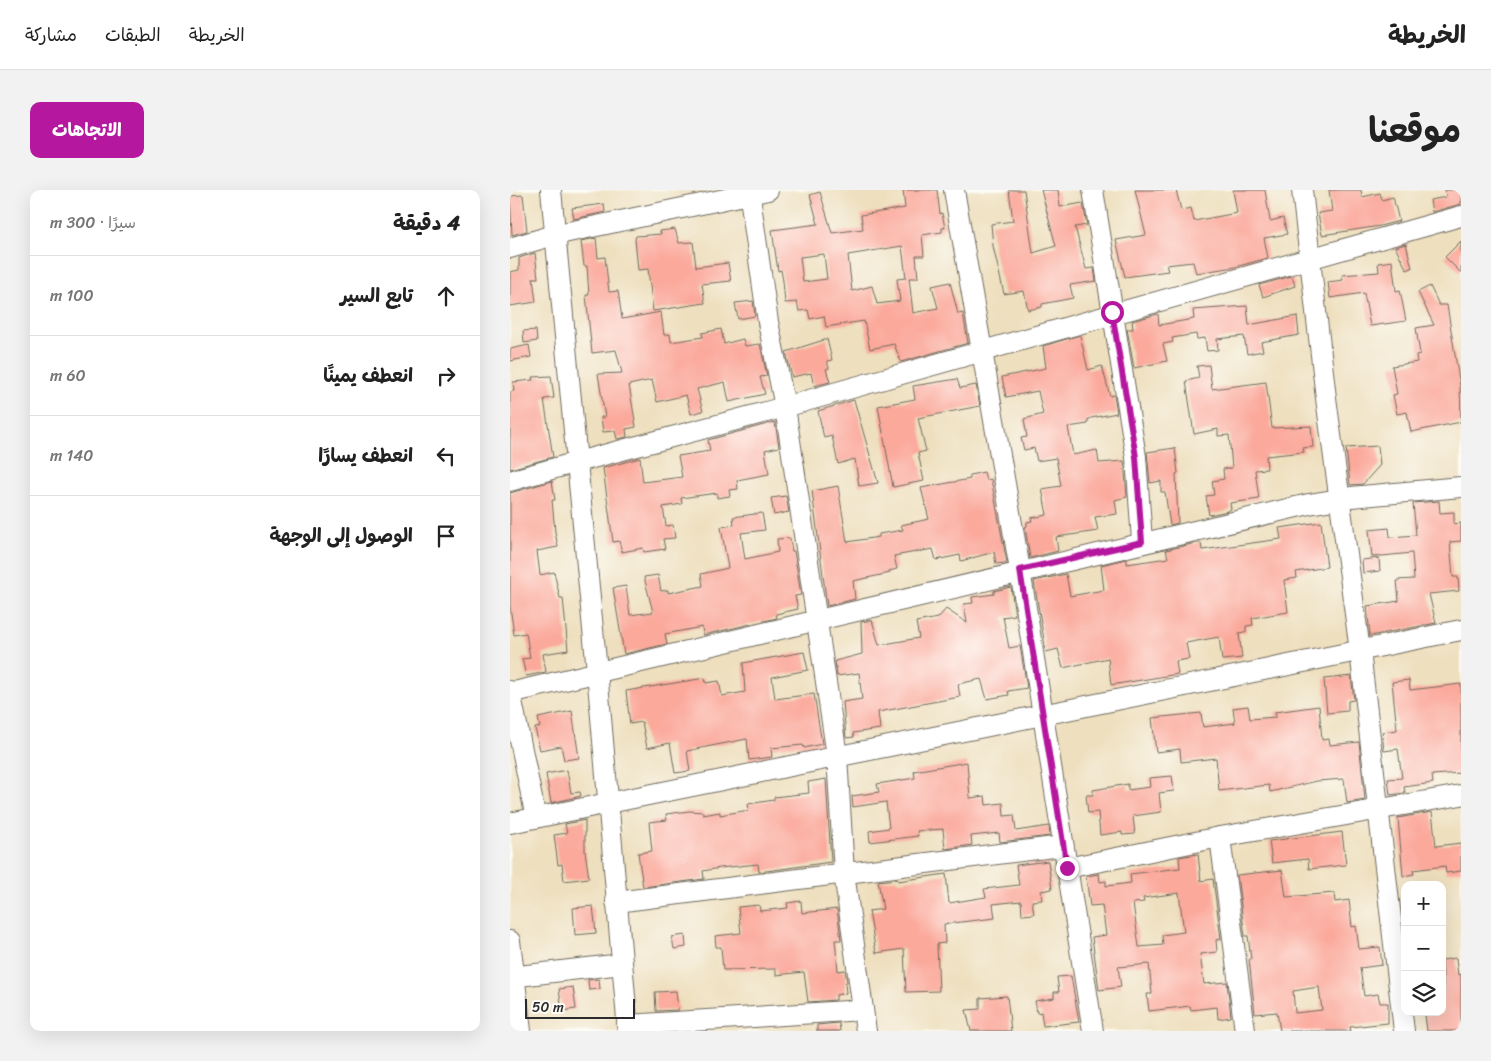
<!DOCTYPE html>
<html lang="ar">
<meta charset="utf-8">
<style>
:root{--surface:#fff;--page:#f2f2f2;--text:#222;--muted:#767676;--line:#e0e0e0;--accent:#b5179e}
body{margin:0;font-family:Sriracha,"Playpen Sans Arabic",sans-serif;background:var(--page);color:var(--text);direction:rtl}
.controls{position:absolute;right:15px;bottom:15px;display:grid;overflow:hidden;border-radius:10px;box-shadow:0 5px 20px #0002}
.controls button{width:45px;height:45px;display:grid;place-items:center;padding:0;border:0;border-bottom:1px solid var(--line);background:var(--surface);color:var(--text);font:25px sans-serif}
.scale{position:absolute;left:15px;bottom:12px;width:110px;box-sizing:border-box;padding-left:5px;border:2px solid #2b2b2b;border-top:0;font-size:14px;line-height:18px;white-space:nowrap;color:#2b2b2b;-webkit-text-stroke:4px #fdfcf7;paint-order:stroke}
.stop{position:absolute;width:15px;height:15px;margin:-11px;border:4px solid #b5179e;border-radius:50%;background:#fff}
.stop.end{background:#b5179e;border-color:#fff;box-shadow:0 1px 5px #0008}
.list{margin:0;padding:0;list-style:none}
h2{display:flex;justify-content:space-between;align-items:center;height:65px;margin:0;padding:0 20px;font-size:21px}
h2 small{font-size:16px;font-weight:400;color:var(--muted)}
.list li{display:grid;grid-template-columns:32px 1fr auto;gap:15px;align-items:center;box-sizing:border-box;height:80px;padding:0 20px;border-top:1px solid var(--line)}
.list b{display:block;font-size:19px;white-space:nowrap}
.list em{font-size:16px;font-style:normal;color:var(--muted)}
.icon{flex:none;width:28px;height:28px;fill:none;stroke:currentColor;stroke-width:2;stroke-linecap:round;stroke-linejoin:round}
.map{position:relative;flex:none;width:951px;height:841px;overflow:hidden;direction:ltr;border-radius:10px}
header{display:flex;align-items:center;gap:30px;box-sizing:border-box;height:70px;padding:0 25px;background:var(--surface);border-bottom:1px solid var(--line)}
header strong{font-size:24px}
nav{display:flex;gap:28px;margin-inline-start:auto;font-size:18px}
.intro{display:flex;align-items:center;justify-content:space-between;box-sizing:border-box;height:120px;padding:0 30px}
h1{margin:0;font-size:35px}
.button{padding:12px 22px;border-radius:10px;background:var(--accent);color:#fff;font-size:18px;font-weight:700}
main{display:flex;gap:30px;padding:0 30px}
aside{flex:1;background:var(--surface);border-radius:10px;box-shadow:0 5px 20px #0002}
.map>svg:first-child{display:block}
</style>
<header>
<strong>الخريطة</strong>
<nav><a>الخريطة</a><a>الطبقات</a><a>مشاركة</a></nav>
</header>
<div class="intro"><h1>موقعنا</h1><a class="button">الاتجاهات</a></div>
<main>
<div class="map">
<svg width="951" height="841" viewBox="0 0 951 841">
<rect width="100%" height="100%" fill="#fdfcf7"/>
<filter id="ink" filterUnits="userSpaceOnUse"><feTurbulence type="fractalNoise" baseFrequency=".02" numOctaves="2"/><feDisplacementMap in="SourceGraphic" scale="10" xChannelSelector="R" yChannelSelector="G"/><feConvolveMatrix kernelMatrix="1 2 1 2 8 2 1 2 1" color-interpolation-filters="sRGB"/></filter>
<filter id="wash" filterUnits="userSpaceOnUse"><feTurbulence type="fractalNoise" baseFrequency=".0096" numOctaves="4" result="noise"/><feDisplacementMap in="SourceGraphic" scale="20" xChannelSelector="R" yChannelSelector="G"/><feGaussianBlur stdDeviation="1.12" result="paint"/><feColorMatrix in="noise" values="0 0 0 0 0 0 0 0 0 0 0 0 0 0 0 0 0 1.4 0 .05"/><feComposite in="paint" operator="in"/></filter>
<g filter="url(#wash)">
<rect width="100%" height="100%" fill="#eedfbe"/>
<g id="blocks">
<g fill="#fba99b" fill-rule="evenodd">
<path d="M393,0H427L430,24L432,23L435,38H432V42L412,45L414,66H406L408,88H399L403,123L428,118L422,96L440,92L448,124L453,123L458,153L391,172L384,154L360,159L354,131L316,137L314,126L300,129L298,120L289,121L287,112L275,113L273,91L271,80L268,81L262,40L308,34L300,5L310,2L322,43L353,39L351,25L395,18ZM392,56L396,88L387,89L390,111L367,114L362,96L342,101L338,65ZM314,64L317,89L293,92L290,67Z"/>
<polygon points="499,0 514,0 523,63 546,56 531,0 548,0 550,17 573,13 577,35 565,37 576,79 584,78 586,91 560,95 563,108 532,114 532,117 518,120 514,101 494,104 483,56 481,34 503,31"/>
<polygon points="625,0 666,0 671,20 681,18 684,31 727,23 723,0 755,0 760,31 773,28 777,44 754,48 758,68 725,77 686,83 683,72 656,75 658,81 615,87 606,50 636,45"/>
<polygon points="819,0 851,0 852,7 870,3 872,10 883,7 889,31 870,36 812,45 808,23 822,21"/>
<polygon points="935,0 951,0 951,14 922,22 920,10 936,7"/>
<polygon points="13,5 17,41 2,45 0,6"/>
<polygon points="94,14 95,22 64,29 62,18"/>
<polygon points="165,39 169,53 183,52 186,77 218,73 221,91 192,94 195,113 143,121 138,79 128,80 125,49 126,46 151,44 150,41"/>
<polygon points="86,48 88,68 95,67 99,102 108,101 112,129 151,122 154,145 160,144 161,152 193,147 192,143 211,139 214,154 233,149 235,156 250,154 257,186 250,187 255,204 219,212 215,192 187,199 193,221 181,224 176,205 147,212 142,190 119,195 126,237 116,239 117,247 107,249 105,241 93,242 91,227 95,227 88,184 112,183 106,160 82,163 76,105 79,105 78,91 77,76 74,76 71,51"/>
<polygon points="951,51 951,83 935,67"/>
<polygon points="896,54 902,78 897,80 885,57"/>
<polygon points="25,63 28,88 23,88 26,112 0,116 0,82 9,80 9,68"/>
<polygon points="882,71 886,101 890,100 896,131 860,136 854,103 820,108 818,92 833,90 832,85 869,82 868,73"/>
<polygon points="782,86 785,96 753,107 749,95"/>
<polygon points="920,96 929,115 937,115 950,196 951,232 901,242 897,222 887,224 883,205 887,204 882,176 907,172 906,165 910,164 906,138 924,135 908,102"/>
<polygon points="243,111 245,126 228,129 225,113"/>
<polygon points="737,116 739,135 787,126 789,145 751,152 753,161 737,164 734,146 707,149 708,160 697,161 695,148 687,149 686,144 662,148 663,152 653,154 657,171 624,178 617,139 623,139 622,131 648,124 649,135 684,129 683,120"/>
<polygon points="26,140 27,151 14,153 13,141"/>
<polygon points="570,145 578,180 592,176 600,206 604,205 607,223 581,228 578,230 578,234 558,237 563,265 587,260 589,273 614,271 617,307 605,310 607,324 585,327 588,341 546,347 548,361 520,368 515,337 517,336 517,332 522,331 521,328 537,325 532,299 551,296 546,268 527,271 524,258 514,260 511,248 517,247 514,229 533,224 528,201 496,207 492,187 536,178 533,156"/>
<polygon points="317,149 322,170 317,171 319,178 316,179 320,192 304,196 301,183 282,187 276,162"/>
<polygon points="19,155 21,167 0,171 0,159"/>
<polygon points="699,175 702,199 756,192 762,238 801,236 803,257 793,258 794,262 756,266 757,279 745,280 749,309 720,313 721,319 718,321 699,325 696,306 704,305 702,291 714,289 713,279 722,278 719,245 708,246 708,239 684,244 676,191 689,188 687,176"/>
<polygon points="41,186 44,208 34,209 43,267 0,279 0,202 4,201 3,192 23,190 22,187"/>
<polygon points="447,189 450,198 466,195 470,216 408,228 416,261 408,263 414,291 383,297 368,216 405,209 403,196"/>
<polygon points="344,210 368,293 349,296 345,269 328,274 322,246 314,248 308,221"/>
<polygon points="265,232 269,257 255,260 259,284 227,290 228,299 219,300 220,306 207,308 207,303 171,308 172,314 153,317 156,336 163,335 165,348 153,349 155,359 134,362 133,358 112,362 109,351 103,352 93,278 130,268 133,292 172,287 168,266 200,261 198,250"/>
<polygon points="868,256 870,275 853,294 840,295 836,258"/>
<polygon points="665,258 668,283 666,284 668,333 660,335 655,302 651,302 651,291 640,293 637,262"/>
<polygon points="474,282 476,290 481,289 497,373 486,374 484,362 451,371 450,365 426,370 423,359 384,366 387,379 379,381 380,383 343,391 345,409 317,416 302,301 328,296 337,352 369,347 369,344 393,340 391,335 419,329 411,298 460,289 460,285"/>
<polygon points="42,291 45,310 42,310 45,342 48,357 27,361 30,385 44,382 50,408 53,408 58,460 33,464 36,482 16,486 12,469 20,468 16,443 4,445 0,416 0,303"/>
<polygon points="276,306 279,322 264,325 261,308"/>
<polygon points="929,311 930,323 944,322 944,334 951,333 951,351 940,352 943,387 948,387 949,401 919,404 926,433 860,446 857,416 889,411 887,390 904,389 902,363 862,367 859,340 879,338 880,347 906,345 903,313"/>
<polygon points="252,323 255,340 231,343 235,369 268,362 267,349 280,348 282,361 284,361 291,405 285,406 288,419 266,424 267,428 193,445 192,437 155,444 157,454 114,464 103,398 116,396 120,425 143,422 134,387 148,385 151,401 158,400 158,403 193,396 191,384 218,378 211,337 224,335 223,327"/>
<polygon points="811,332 817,377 786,382 787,388 774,390 778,422 742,428 743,435 736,436 736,442 729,443 732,468 712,470 709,447 676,453 679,469 666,471 668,484 601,495 598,468 553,478 548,459 536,462 524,391 556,384 560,406 594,400 591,375 617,369 617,374 658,368 656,360 686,353 691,353 692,360 771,349 769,338"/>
<polygon points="869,368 870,381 853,383 852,370"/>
<polygon points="501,397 505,425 493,427 499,458 510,456 517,498 498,501 499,505 477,509 471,489 448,494 450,507 368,522 370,539 343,543 344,547 336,548 333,512 352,509 349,483 327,486 325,471 352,464 351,432 362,430 369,455 409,448 406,432 428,428 436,419 457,433 454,414 463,413 462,407 484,404 484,401"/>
<polygon points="294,462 298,480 262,487 265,509 304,504 312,554 294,558 293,555 261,558 262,567 239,570 237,549 201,556 177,561 180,581 165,583 160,553 137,558 132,532 120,534 116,501 195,488 196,493 209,491 212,506 235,502 233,473"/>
<polygon points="841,486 844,510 838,511 838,521 817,523 814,489"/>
<polygon points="899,490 900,500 951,494 951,583 922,585 923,593 894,597 895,603 880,605 878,589 892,588 888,559 874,561 872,542 887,540 882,492"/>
<polygon points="738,516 740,529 766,527 765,522 809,516 812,550 819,549 820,555 849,552 855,610 837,613 834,589 807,591 760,602 759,595 709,601 706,568 671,572 670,559 646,562 642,528 691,523 693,537 725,533 723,518"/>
<polygon points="62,521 69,568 54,570 51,556 30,560 25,538 30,537 28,528"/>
<polygon points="457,572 460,608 475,606 476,615 493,613 494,626 504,625 506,641 539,636 540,646 490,652 489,643 461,646 462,655 435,659 433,639 407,641 408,646 360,652 359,641 379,638 376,612 343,617 342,606 369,602 367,594 405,588 404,581"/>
<polygon points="57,580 61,603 70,602 71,606 41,613 36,584"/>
<polygon points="662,586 664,601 649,603 651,622 623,626 625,644 612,645 612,642 590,645 588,622 578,623 576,605 583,605 583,600 618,594 618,600 640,597 639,588"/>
<polygon points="316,589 321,672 249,682 248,674 210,678 193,681 194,689 133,697 128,663 142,661 139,632 157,630 156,624 179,621 193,622 193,625 210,622 210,625 239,620 238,614 264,610 264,607 299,603 298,592"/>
<polygon points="922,622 926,656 951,653 951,681 936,683 935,676 903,680 904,684 893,686 888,628"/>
<polygon points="75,630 75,661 79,688 54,691 52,674 48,675 44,645 57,643 55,634"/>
<polygon points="832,642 836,675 799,679 798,669 762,673 759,651"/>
<path d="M688,664L691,691L703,689L711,749L706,750L707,762L690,764L694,794L717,792L721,827L708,829L707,817L681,820L680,816L639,821L637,804H642L639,774L608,777L611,797L589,800L582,747L596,745L592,715L580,716L576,686L589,684L590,692L596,691V696L621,693L620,684L670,678L669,667ZM669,703L674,742L652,745L653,755L629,757L623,713L634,712L633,708Z"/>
<polygon points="538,671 542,699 531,701 532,710 522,711 524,724 512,725 511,711 483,714 485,728 434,734 435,753 427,754 429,801 396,802 394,759 366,763 359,721 373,719 368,691 388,689 388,691 436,684 439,713 476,707 474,699 509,695 506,675"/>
<path d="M772,680L776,707L824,703L825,712L839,710L842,737L846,736L849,759L870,757L872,775L850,778L854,806L868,804L870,813H878V833L840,837L841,841H770L767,822L745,824L739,769H741L738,746H735L727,685ZM809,797L812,820L785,823L783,801Z"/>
<polygon points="291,711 292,723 327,719 331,750 325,750 328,781 335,780 337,792 335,793 336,803 326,805 326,810 298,812 294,782 266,785 266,779 213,780 211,757 206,757 205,746 231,743 228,717 249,715 250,721 278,718 277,713"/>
<polygon points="83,716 86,743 65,745 63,718"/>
<polygon points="175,745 176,757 164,759 162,747"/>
<polygon points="946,768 948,785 951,784 951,841 917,841 915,825 932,823 932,805 934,805 932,770"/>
<polygon points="561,786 569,832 533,836 531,822 527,823 525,811 544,808 544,802 549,802 547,787"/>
<polygon points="89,789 90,799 79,800 78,790"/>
<polygon points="63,797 66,819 52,821 49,799"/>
<polygon points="166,801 168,820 146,821 145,802"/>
<polygon points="497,806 501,841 461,841 456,820 470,819 470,808"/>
<polygon points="329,833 330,841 307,841 307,835"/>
</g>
</g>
</g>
<g filter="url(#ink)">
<use href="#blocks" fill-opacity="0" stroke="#6f6a5e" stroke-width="1"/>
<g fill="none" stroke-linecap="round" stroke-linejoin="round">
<defs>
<g id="minor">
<polyline points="41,0 87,481 118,841"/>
<polyline points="239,0 258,132 275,217 327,566 334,683 356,841"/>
<polyline points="444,0 510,380 583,841"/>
<polyline points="583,0 626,267 632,351"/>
<polyline points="792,0 816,208 850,461 894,841"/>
<polyline points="0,58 44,45 258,0"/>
<path d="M0,291C92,264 185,242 278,216C502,153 726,88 951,26"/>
<polyline points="0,501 26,628"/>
<polyline points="0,503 799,314 841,307 951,297"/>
<polyline points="0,633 951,440"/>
<polyline points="710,647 735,841"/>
<polyline points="557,678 710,647 951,605"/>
<polyline points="106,712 552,656"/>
<polyline points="0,751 11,841"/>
<polyline points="0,787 112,774"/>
<polyline points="117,835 353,820"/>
</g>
</defs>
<use href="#minor" stroke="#6f6a5e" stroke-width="22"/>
<use href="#minor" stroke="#fff" stroke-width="20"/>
</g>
</g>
<g fill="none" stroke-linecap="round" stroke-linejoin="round" filter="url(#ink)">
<polyline stroke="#b5179e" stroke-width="6" points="557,678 510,380 632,352 626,267 602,122"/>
</g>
</svg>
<div class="controls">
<button>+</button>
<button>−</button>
<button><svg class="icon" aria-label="layers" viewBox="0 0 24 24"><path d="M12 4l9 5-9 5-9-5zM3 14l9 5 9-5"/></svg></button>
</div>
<div class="scale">50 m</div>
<div class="stop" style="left:602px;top:122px"></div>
<div class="stop end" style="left:557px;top:678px"></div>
</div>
<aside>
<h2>4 دقيقة<small>سيرًا · 300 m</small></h2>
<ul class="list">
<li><svg class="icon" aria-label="ahead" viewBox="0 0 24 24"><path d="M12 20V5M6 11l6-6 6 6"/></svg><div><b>تابع السير</b></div><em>100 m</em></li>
<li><svg class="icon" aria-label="right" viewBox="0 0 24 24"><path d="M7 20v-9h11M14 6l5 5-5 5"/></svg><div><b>انعطف يمينًا</b></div><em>60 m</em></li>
<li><svg class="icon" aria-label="left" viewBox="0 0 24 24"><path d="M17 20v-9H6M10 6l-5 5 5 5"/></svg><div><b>انعطف يسارًا</b></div><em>140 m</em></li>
<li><svg class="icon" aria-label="arrive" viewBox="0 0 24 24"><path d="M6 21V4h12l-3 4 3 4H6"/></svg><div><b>الوصول إلى الوجهة</b></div></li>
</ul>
</aside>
</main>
